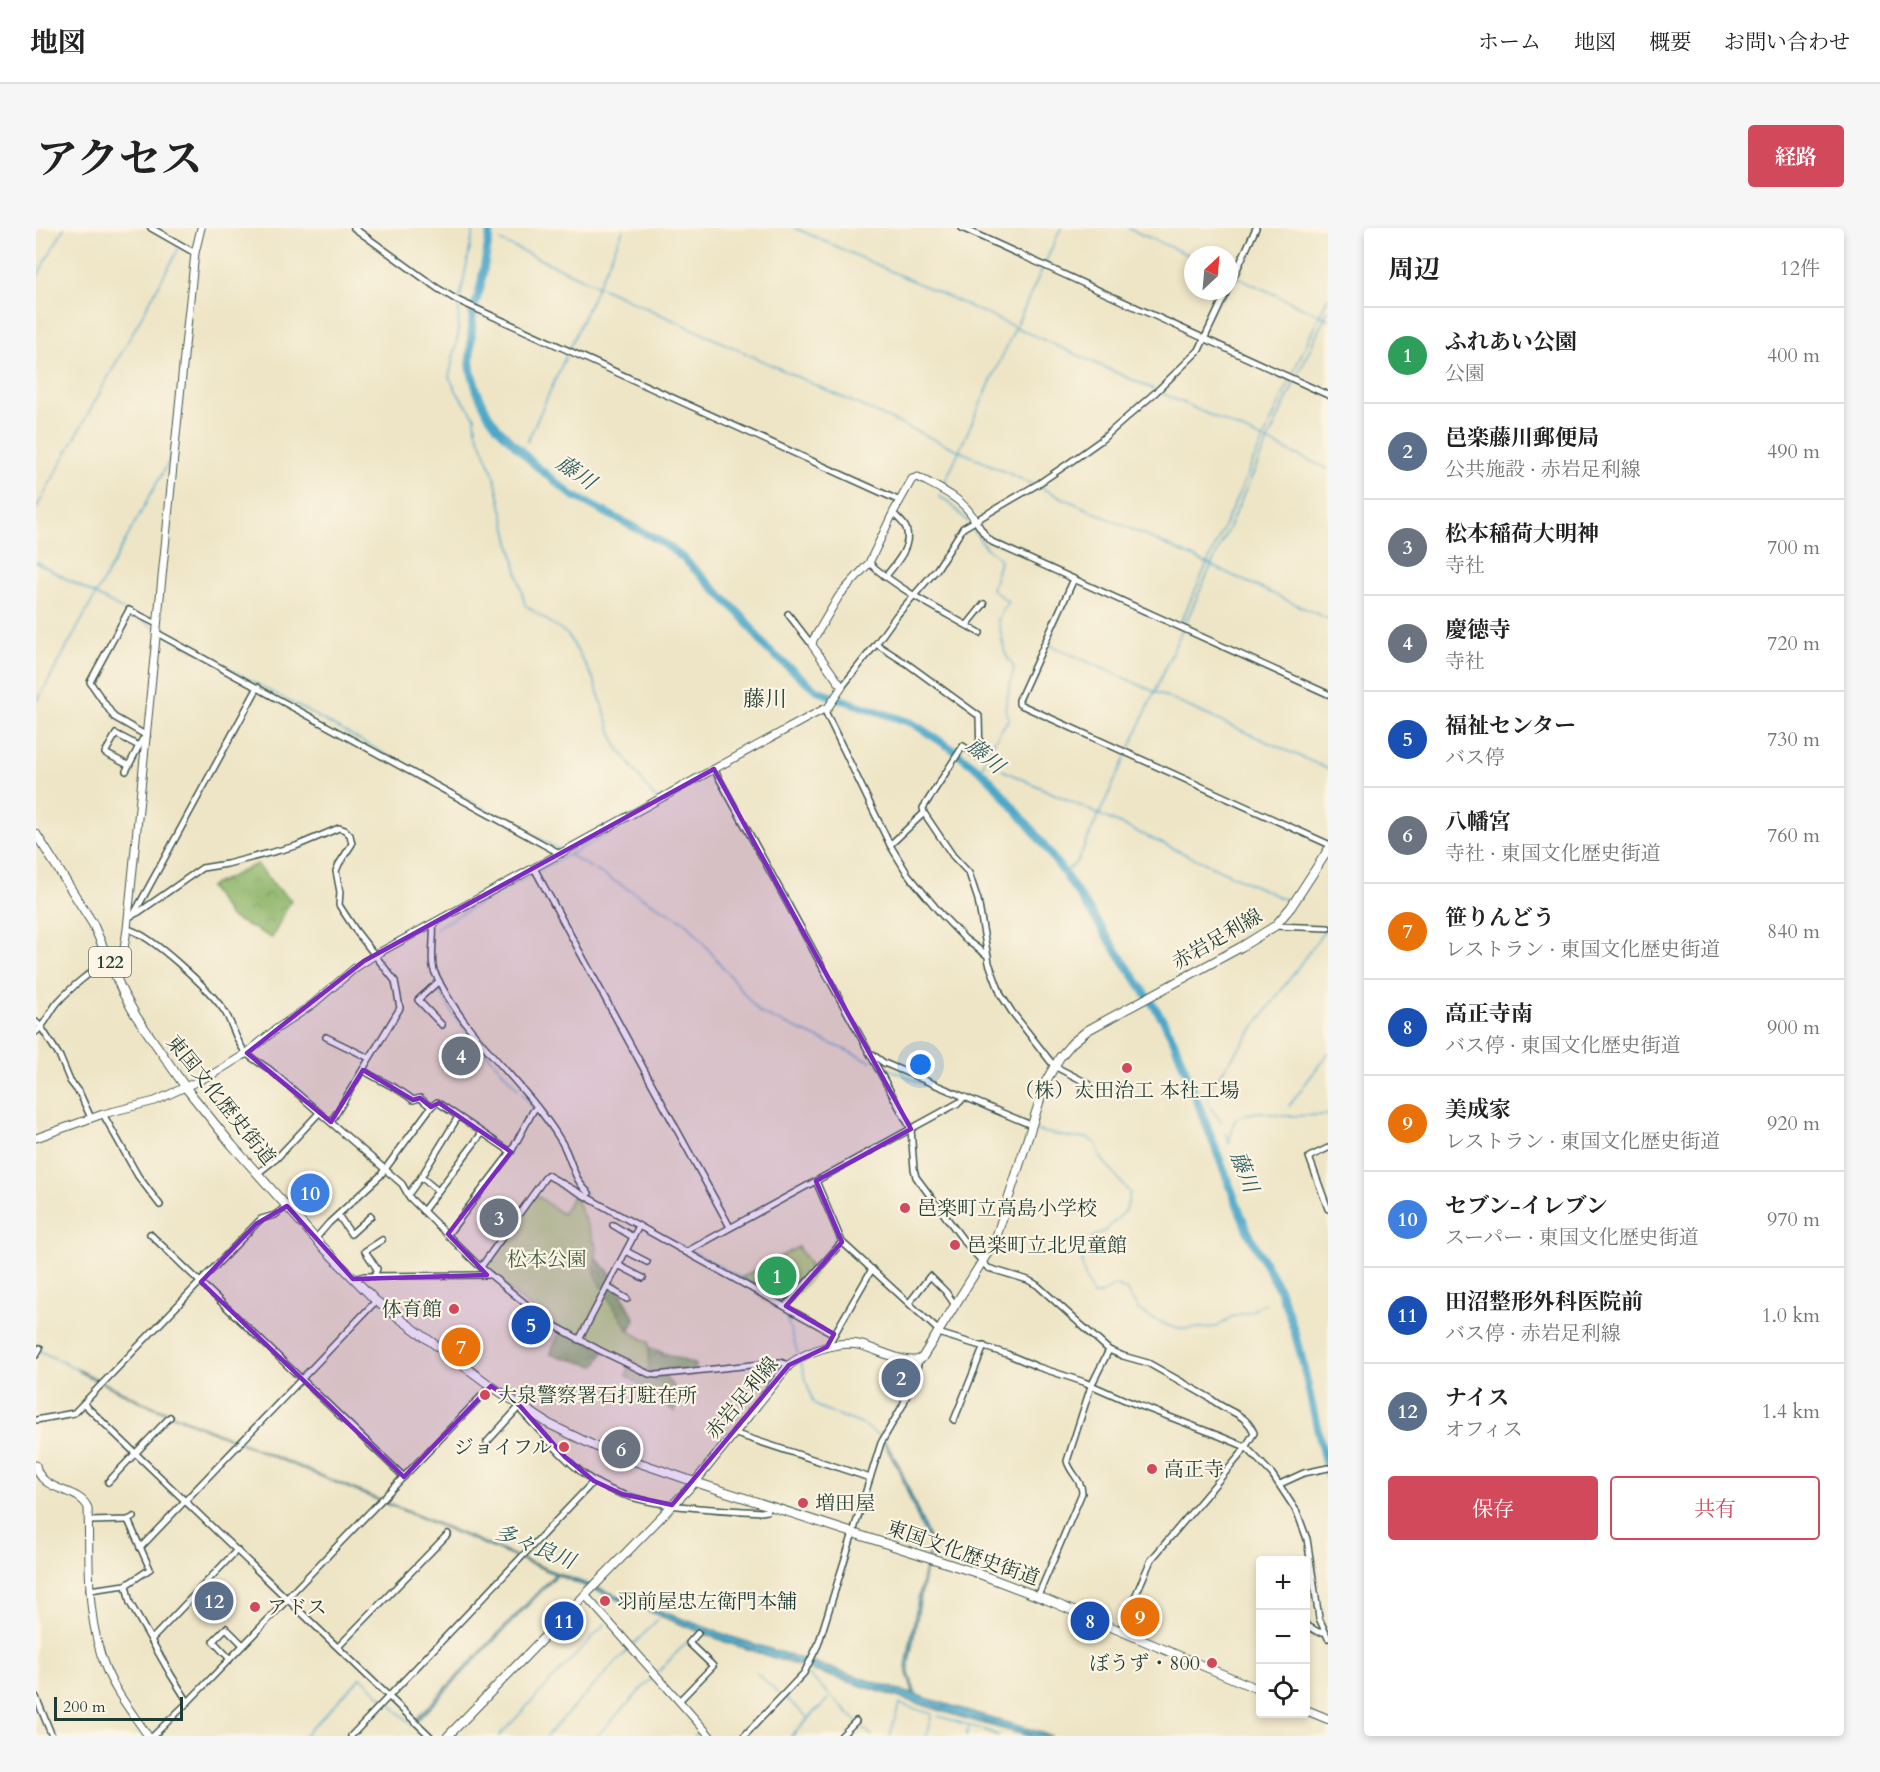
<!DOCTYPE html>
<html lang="ja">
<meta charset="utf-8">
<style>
:root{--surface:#fff;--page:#f6f6f6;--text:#222;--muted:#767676;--line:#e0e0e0;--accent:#d1495b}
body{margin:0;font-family:Cardo,"Noto Serif JP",serif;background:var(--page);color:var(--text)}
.controls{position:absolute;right:18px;bottom:18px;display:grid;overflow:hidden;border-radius:6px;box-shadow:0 3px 9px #0003}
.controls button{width:54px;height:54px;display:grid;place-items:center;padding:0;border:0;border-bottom:2px solid var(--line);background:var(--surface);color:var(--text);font:30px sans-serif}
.compass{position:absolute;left:1148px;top:18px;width:54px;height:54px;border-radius:50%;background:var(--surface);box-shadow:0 3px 9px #0003;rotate:26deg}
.scale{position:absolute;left:18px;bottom:15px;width:129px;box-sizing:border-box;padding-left:6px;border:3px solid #1f3d34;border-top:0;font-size:16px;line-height:21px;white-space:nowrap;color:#1f3d34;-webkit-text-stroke:4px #fcf5e5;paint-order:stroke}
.you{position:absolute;left:885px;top:837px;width:21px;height:21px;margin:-15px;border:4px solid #fff;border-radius:50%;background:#1a73e8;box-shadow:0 0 0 9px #1a73e833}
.badge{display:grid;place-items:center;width:39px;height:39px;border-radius:50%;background:var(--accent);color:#fff;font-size:20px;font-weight:700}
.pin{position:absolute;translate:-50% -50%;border:3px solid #fff;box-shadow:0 2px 6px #0006}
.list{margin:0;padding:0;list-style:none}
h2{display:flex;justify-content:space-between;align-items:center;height:78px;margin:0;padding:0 24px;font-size:26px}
h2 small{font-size:20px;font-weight:400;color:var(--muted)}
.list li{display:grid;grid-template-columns:39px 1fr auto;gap:18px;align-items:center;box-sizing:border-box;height:96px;padding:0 24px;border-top:2px solid var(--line)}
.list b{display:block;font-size:22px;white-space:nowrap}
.list p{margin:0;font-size:20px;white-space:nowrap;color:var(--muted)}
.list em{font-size:20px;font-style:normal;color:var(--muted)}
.actions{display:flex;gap:12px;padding:18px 24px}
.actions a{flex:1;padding:14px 0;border:2px solid var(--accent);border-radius:6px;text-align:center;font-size:21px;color:var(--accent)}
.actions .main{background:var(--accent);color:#fff}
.icon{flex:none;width:33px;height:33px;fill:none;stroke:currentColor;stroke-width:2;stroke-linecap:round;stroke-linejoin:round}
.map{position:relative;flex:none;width:1292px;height:1508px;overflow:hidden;border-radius:6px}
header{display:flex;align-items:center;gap:36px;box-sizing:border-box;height:84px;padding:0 30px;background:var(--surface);border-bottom:2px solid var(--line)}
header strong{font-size:28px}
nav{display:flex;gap:33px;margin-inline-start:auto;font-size:21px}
.intro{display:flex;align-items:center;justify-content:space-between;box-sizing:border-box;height:144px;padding:0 36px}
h1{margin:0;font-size:42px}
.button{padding:15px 27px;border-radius:6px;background:var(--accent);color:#fff;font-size:21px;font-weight:700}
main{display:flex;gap:36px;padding:0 36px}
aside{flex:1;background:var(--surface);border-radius:6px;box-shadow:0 3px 9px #0003}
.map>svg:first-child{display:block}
</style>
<header>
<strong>地図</strong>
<nav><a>ホーム</a><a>地図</a><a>概要</a><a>お問い合わせ</a></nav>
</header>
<div class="intro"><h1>アクセス</h1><a class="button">経路</a></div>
<main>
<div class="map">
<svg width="1292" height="1508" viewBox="0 0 1292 1508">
<defs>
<pattern id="forest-crowns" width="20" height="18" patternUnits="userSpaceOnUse" patternTransform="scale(1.5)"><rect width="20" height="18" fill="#92b86e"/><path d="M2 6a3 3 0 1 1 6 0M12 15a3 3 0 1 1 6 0" fill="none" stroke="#77975b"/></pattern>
<pattern id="water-waves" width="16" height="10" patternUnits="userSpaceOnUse" patternTransform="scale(1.5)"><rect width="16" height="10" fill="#4ba7c9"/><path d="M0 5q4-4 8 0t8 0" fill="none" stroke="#3e89a4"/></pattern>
</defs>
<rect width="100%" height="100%" fill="#fcf5e5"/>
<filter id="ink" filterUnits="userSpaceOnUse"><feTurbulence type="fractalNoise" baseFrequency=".0167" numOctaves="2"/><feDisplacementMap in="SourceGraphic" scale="12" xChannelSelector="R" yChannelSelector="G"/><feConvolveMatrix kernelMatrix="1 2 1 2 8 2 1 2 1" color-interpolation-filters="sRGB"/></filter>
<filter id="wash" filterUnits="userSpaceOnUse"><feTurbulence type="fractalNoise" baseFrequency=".008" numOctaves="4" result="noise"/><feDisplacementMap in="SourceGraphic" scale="24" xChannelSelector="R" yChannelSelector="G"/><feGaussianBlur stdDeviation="1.35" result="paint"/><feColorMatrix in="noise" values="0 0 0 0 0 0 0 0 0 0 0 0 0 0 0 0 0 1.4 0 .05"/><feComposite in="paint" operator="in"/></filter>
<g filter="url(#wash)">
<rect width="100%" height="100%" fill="#eee5c6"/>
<g fill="url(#forest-crowns)" stroke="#587a51" stroke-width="1.5">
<polygon points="221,636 239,658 255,672 236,710 194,689 173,659"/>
<polygon points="554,1024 574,1045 599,1091 593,1103 529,1071"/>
<polygon points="524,1103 572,1115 560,1138 514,1126"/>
<polygon points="601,1115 660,1137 656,1147 625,1145 642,1163 639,1184 590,1147"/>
</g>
<g fill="#b8d77f" stroke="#6c8a5a" stroke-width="1.5">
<polygon points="499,966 526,986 538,967 561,1020 558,1041 563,1055 593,1103 613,1115 613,1146 512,1094 446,1040"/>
<polygon points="762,1019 779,1045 750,1078 701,1052"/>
</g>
<polygon fill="url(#water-waves)" stroke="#35727e" stroke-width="1.5" points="41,1141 105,1173 521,1345 693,1408 876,1466 877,1465 871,1445 870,1438 882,1371 895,1315 884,1296 862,1240 847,1214 848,1212 863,1237 896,1317 889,1345 873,1436 873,1445 880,1467 1016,1508 993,1508 931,1491 775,1442 692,1415 521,1347 378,1496 377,1495 381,1490 519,1346 103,1173 43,1144"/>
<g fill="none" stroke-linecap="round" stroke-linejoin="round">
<g stroke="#4ba7c9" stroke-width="1.5">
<polyline points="759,0 1119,162"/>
<polyline points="1091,0 1157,29"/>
<polyline points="464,13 998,257"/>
<polyline points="1009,35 1025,0"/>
<polyline points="1199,48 1292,91"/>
<polyline points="0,50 28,0"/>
<polyline points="424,70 438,0"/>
<polyline points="423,74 422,107 413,149 422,166 439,189 440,202 458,247 489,377 532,407 557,450 580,517 620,572"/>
<polyline points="1256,147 1292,69"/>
<polyline points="1261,149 1292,82"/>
<polyline points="1123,164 1292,241"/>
<polyline points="491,214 588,0"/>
<polyline points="483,222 487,218"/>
<polyline points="907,258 1007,39"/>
<polyline points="1003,259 1292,391"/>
<polyline points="904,266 903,269 912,273 932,294"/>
<polyline points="0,281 143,20"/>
<polyline points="935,298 950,320 962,329 964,334 956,361 972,374 962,391 969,425 978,440 969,480 973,490 952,523 945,543"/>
<polyline points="0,334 118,399"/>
<polyline points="1144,396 1254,152"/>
<polyline points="1148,398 1259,153"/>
<polyline points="134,408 524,622"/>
<polyline points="1012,416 1292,541"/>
<polyline points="2,472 133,233 136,217"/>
<polyline points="1092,524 1146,402"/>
<polyline points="966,542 1252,673"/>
<polyline points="533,627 651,695 724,785 835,833"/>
<polyline points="1028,645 1041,634 1090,528"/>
<polyline points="400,701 403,698 507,640 561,612 622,576"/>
<polyline points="401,757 418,788 483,862"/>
<polyline points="842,836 923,872"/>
<polyline points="486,865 498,881"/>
<polyline points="927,873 992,900"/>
<polyline points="1253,878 1292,825"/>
<polyline points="500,884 528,924 538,955 550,966"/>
<polyline points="1185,893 1175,881 1170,866 1289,702 1292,703"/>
<path d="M997,902L1036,910H1052L1060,916L1065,930L1094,965L1090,982L1070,1002L1047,1015C1043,1033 1048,1051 1057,1067H1064L1079,1057L1090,1062L1102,1081L1110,1087L1133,1098L1149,1101L1181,1099L1195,1089L1213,1084L1230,1075"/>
<polyline points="1191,905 1193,916"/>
<polyline points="1193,916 1199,892 1206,887 1225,884 1247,888 1292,887"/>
<polyline points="1180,924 1185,920"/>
<polyline points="602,994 650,1021"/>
<polyline points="655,1023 746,1072 747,1074"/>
<polyline points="748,1082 762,1126"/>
<polyline points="0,1121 42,1142"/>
<polyline points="764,1133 777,1175 782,1179 828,1197 845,1210"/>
<polyline points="886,1295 890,1304"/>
<polyline points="598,1416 622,1391"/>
<polyline points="622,1444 652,1413"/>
<polyline points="721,1445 742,1465"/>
<polyline points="773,1447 836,1508"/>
<polyline points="762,1455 770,1447"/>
<polyline points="749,1469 772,1490"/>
<polyline points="351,1473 376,1497 378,1495"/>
<polyline points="902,1488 949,1502 963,1508"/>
<polyline points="268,1508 325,1449 347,1470"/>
<polyline points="463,1508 569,1396"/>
<polyline points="510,1508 592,1422"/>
<polyline points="561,1508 617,1449"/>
<polyline points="658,1508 663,1502"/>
<polyline points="755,1508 783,1479"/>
<polyline points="756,1508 793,1470"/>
<polyline points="854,1508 863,1476 896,1486 890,1508"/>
<polyline points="930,1508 933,1498"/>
</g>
<polyline stroke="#4ba7c9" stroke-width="8" points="455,0 444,61 437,83 434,133 435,143 441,163 452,186 462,200 499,237 536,267 626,314 647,330 707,389 730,420 779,461 795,468 876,495 915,520 945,543 958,556 998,604 1028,645 1126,790 1138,813 1211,1002 1243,1061 1254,1089 1265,1127 1292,1248"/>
</g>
</g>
<g filter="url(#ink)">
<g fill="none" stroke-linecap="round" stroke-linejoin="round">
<defs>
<g id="minor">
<polyline points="115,0 159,25"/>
<polyline points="318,0 401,60 421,72 864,273"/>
<polyline points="926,0 1292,167"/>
<polyline points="1193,59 1220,0"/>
<polyline points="939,292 949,307 956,314 1292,466"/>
<path d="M833,335C866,364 906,383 944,405"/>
<path d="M849,349C859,337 877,318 870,300C868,295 861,289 857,285"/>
<polyline points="1038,351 983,472 983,476 1292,616"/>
<polyline points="752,386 776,417"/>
<polyline points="931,397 948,376"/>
<polyline points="121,405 525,626"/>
<polyline points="840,416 873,437 943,488 944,530 927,518 887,580 888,585 917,628 933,645 942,672 953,735 965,767 976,784 1018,838 1053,856 1048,865 1046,864"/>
<polyline points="806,459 840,416 860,388 901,341 927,300 1002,256 1033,235 1064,213 1121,163 1163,122 1191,63"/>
<polyline points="788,481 854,617 871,645 905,686 929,711 952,728"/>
<polyline points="92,537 69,525 80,506 103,518"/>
<path d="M678,541L875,901L878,941L880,949L928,1013L952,1040L992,1052L1001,1057L1073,1122L1087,1128L1112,1135L1174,1170C1189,1184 1210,1184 1218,1205L1205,1226L1115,1332L1084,1403"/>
<polyline points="90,543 106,512 111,508 78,489 54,454 93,382 121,396"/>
<polyline points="854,617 888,585"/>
<polyline points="498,640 694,999"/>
<polyline points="98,686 222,459"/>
<polyline points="93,689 103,684 166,640 191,636 260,618 303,600 309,602 314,607 316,616 303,636 300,643 304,664 303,677 320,703 359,753 364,780 295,894"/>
<path d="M397,695C399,710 393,733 399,745C429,811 489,853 525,913C536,931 537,952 553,965"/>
<polyline points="1239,698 1292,700"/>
<path d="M91,701C114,705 176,764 189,784C197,797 200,814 210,825C216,831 226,836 233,841L366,956L374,970L441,1036L512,1094L563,1122L613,1146L620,1147L744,1134L753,1137"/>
<polyline points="403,753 382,772 406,797"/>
<polyline points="0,794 5,799 24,829 34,853 44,866 55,890"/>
<path d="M0,804C10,796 14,783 22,774C37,757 55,744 73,731"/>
<polyline points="290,809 333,830"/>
<polyline points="836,826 848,835 995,897"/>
<path d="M327,842C343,853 362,859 377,872L384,870L395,879"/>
<polyline points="67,886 102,948 124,977"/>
<polyline points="1292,920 1273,929 1292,981"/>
<polyline points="222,945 241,930 283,885"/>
<polyline points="780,953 806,1014 903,1103"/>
<polyline points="402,963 385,949 422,889"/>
<polyline points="372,967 385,949"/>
<polyline points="387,983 446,905"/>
<polyline points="302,987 315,1006 335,988"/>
<polyline points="577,997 597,1009"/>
<polyline points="114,1006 368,1249"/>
<polyline points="412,1006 475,924 497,883 501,879"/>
<polyline points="280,1010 293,995 344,948 395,879 401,874 475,924"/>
<polyline points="590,1023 611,1034"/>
<polyline points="650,1024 924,874 928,869"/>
<polyline points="582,1037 607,1050"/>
<polyline points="445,1039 511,947 798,1106"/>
<polyline points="338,1048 341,1041 329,1023 346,1012"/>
<polyline points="318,1051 328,1048 454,1047"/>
<polyline points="571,1059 591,1071"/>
<polyline points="873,1075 894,1048 910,1064 919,1077"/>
<polyline points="750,1078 806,1014"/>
<polyline points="902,1105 971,1126 1002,1139 1048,1154 1089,1172 1181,1207 1210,1219 1236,1246 1261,1284 1271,1311 1283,1390 1292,1410"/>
<polyline points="543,1112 603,998"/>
<polyline points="791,1119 836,1041"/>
<polyline points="0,1127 4,1120"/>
<polyline points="48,1176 394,1508"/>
<polyline points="0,1192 38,1185 220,996 225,991 239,987 251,978"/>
<polyline points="918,1192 948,1118"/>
<polyline points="697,1205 834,1250"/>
<path d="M451,1214L484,1178L486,1184C509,1208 531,1236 559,1254C602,1280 675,1281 725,1284L731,1283L733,1277"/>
<polyline points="72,1254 134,1189"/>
<polyline points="1244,1256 1268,1245 1292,1240"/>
<polyline points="92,1292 114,1341 90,1357 94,1375 135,1447 152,1474"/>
<polyline points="53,1293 92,1292 98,1289"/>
<polyline points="104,1320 340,1073"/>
<polyline points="53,1362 90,1357"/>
<path d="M1002,1368L1046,1265C1046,1252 1034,1245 1031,1233L1055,1158L1073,1122"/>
<polyline points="251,1370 455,1158"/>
<polyline points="1270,1397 1282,1404 1289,1404"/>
<polyline points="115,1412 201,1322"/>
<polyline points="302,1419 412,1306"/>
<polyline points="194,1431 177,1413 190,1400 207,1417"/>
<polyline points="0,1469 16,1508"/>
<polyline points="643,1473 677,1438 653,1415 662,1405"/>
<polyline points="117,1508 152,1474 252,1371"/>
<polyline points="315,1508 558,1253"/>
<polyline points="708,1508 768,1445 782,1417 845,1215 867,1177 882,1137 882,1133"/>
<polyline points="805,1508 820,1493"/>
</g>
<g id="tertiary">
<polyline points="80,749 86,734 91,701 149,118 159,25 165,0"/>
<path d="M0,910L67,886L119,873L177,846L211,825L239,802L277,776L319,740L339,727L773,489L788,481H791L806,459L776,417L777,412L803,368L833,335L857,285L876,251L882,249C902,260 927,270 939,292"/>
<path d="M0,1237C4,1265 44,1259 52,1280C54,1334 49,1389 70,1441C80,1465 97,1486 112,1508"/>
<polyline points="549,1367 674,1508"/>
</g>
<path id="secondary" d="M412,1508L659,1254L753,1137C770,1124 798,1114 819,1116C837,1118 872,1140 886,1130L959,1013L1010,853L1024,829L1036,815L1052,802L1205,719L1239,698L1255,679L1292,622"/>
<g id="trunk">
<polyline points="0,606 57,696 87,765 100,788 150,860 196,917 285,1017 340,1073 455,1158 513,1196 569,1223 659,1254 941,1345 1009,1371 1224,1462"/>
<polyline points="1270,1482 1292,1491"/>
</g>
</defs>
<use href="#minor" stroke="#3e564a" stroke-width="8"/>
<use href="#tertiary" stroke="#3e564a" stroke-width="9"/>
<use href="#secondary" stroke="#3e564a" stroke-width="10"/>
<use href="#trunk" stroke="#3e564a" stroke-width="10"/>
<use href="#minor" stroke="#fff" stroke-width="5"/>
<use href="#tertiary" stroke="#fff" stroke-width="7"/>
<use href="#secondary" stroke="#fff" stroke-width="8"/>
<use href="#trunk" stroke="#fff" stroke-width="8"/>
</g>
</g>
<path fill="#7b2cbf" fill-opacity="0.2" stroke="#7b2cbf" stroke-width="4.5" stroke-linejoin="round" d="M678,541L875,901L780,953L806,1014L750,1078L798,1106L791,1119L753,1137L636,1277L586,1266L558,1253L529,1229L484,1178L455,1158L368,1249L165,1054L220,996L251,978L317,1051L451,1047L412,1006L475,924L403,875L395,879L384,870L377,872L327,842L295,894L211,825L328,733Z"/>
<g fill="#d1495b" stroke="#fcf5e5" stroke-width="2">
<circle cx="1091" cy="840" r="6"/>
<circle cx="869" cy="980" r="6"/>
<circle cx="919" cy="1017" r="6"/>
<circle cx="418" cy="1081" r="6"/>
<circle cx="449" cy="1167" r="6"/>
<circle cx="528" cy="1219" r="6"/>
<circle cx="1116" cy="1241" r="6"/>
<circle cx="767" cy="1275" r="6"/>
<circle cx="569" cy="1373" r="6"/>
<circle cx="219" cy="1379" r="6"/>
<circle cx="1176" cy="1435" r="6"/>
</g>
<g text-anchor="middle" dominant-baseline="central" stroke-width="4.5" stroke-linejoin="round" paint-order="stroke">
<rect fill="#fcf5e5" stroke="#617469" stroke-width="1.5" x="53" y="719" width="42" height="30" rx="4.5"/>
<g font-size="18" font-weight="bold" fill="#1f3d34">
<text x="74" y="734">122</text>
</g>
<g font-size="20" fill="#1f3d34" stroke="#fcf5e5">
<text transform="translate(1181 711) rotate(-30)">赤岩足利線</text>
<text transform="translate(185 872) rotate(51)">東国文化歴史街道</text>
<text transform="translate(706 1170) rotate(-50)">赤岩足利線</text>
<text transform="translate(927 1325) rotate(19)">東国文化歴史街道</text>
</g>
<g font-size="20" fill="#1f3d34" stroke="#fcf5e5" text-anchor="start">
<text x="1091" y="862" text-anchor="middle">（株）太田治工 本社工場</text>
<text x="881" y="980">邑楽町立高島小学校</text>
<text x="931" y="1017">邑楽町立北児童館</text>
<text x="406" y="1081" text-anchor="end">体育館</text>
<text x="461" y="1167">大泉警察署石打駐在所</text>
<text x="516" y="1219" text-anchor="end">ジョイフル</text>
<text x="1128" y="1241">高正寺</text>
<text x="779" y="1275">増田屋</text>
<text x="581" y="1373">羽前屋忠左衛門本舗</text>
<text x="231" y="1379">アドス</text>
<text x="1164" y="1435" text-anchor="end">ぼうず・800</text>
</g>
<g font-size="20" fill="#3e5c43" stroke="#fcf5e5">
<text x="511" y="1031">松本公園</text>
</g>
<g font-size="21" font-style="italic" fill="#2c5d61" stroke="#fcf5e5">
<text transform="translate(540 245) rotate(35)">藤川</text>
<text transform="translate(949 528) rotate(40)">藤川</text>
<text transform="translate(1208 944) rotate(69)">藤川</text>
<text transform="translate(499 1319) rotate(22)">多々良川</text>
</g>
<g font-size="22" fill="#1f3d34" stroke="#fcf5e5">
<text x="729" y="471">藤川</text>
</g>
</g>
</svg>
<div class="controls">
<button>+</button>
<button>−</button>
<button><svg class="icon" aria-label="locate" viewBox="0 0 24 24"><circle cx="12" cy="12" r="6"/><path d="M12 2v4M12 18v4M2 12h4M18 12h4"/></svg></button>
</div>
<svg class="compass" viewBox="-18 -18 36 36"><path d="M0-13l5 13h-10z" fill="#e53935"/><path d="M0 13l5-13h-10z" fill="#767676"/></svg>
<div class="scale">200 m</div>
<div class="you"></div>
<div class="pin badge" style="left:741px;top:1048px;background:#2e9e5b">1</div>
<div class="pin badge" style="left:865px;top:1150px;background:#5c6f8a">2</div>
<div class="pin badge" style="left:463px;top:990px;background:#6b7280">3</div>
<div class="pin badge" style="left:425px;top:828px;background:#6b7280">4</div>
<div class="pin badge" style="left:495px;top:1097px;background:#1a4fb4">5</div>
<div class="pin badge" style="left:585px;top:1221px;background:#6b7280">6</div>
<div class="pin badge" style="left:425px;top:1119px;background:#e8710a">7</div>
<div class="pin badge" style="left:1054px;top:1393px;background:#1a4fb4">8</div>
<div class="pin badge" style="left:1104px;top:1389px;background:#e8710a">9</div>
<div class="pin badge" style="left:274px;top:965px;background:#3f7fe0">10</div>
<div class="pin badge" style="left:528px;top:1393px;background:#1a4fb4">11</div>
<div class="pin badge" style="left:178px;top:1373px;background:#5c6f8a">12</div>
</div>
<aside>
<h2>周辺<small>12件</small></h2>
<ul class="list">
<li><span class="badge" style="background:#2e9e5b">1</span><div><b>ふれあい公園</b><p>公園</p></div><em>400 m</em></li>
<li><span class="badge" style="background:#5c6f8a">2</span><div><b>邑楽藤川郵便局</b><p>公共施設 · 赤岩足利線</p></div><em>490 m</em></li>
<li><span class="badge" style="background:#6b7280">3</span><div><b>松本稲荷大明神</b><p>寺社</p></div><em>700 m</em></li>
<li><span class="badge" style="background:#6b7280">4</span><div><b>慶徳寺</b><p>寺社</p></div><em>720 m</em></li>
<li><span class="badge" style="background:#1a4fb4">5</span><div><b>福祉センター</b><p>バス停</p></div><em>730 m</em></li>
<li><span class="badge" style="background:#6b7280">6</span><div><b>八幡宮</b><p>寺社 · 東国文化歴史街道</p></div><em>760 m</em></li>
<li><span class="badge" style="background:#e8710a">7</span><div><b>笹りんどう</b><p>レストラン · 東国文化歴史街道</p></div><em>840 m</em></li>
<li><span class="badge" style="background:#1a4fb4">8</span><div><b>高正寺南</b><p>バス停 · 東国文化歴史街道</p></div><em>900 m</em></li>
<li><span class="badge" style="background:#e8710a">9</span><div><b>美成家</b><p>レストラン · 東国文化歴史街道</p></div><em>920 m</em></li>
<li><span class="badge" style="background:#3f7fe0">10</span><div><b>セブン-イレブン</b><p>スーパー · 東国文化歴史街道</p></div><em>970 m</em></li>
<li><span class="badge" style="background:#1a4fb4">11</span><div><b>田沼整形外科医院前</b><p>バス停 · 赤岩足利線</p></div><em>1.0 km</em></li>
<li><span class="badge" style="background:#5c6f8a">12</span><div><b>ナイス</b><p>オフィス</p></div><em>1.4 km</em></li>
</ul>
<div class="actions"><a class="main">保存</a><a>共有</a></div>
</aside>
</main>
